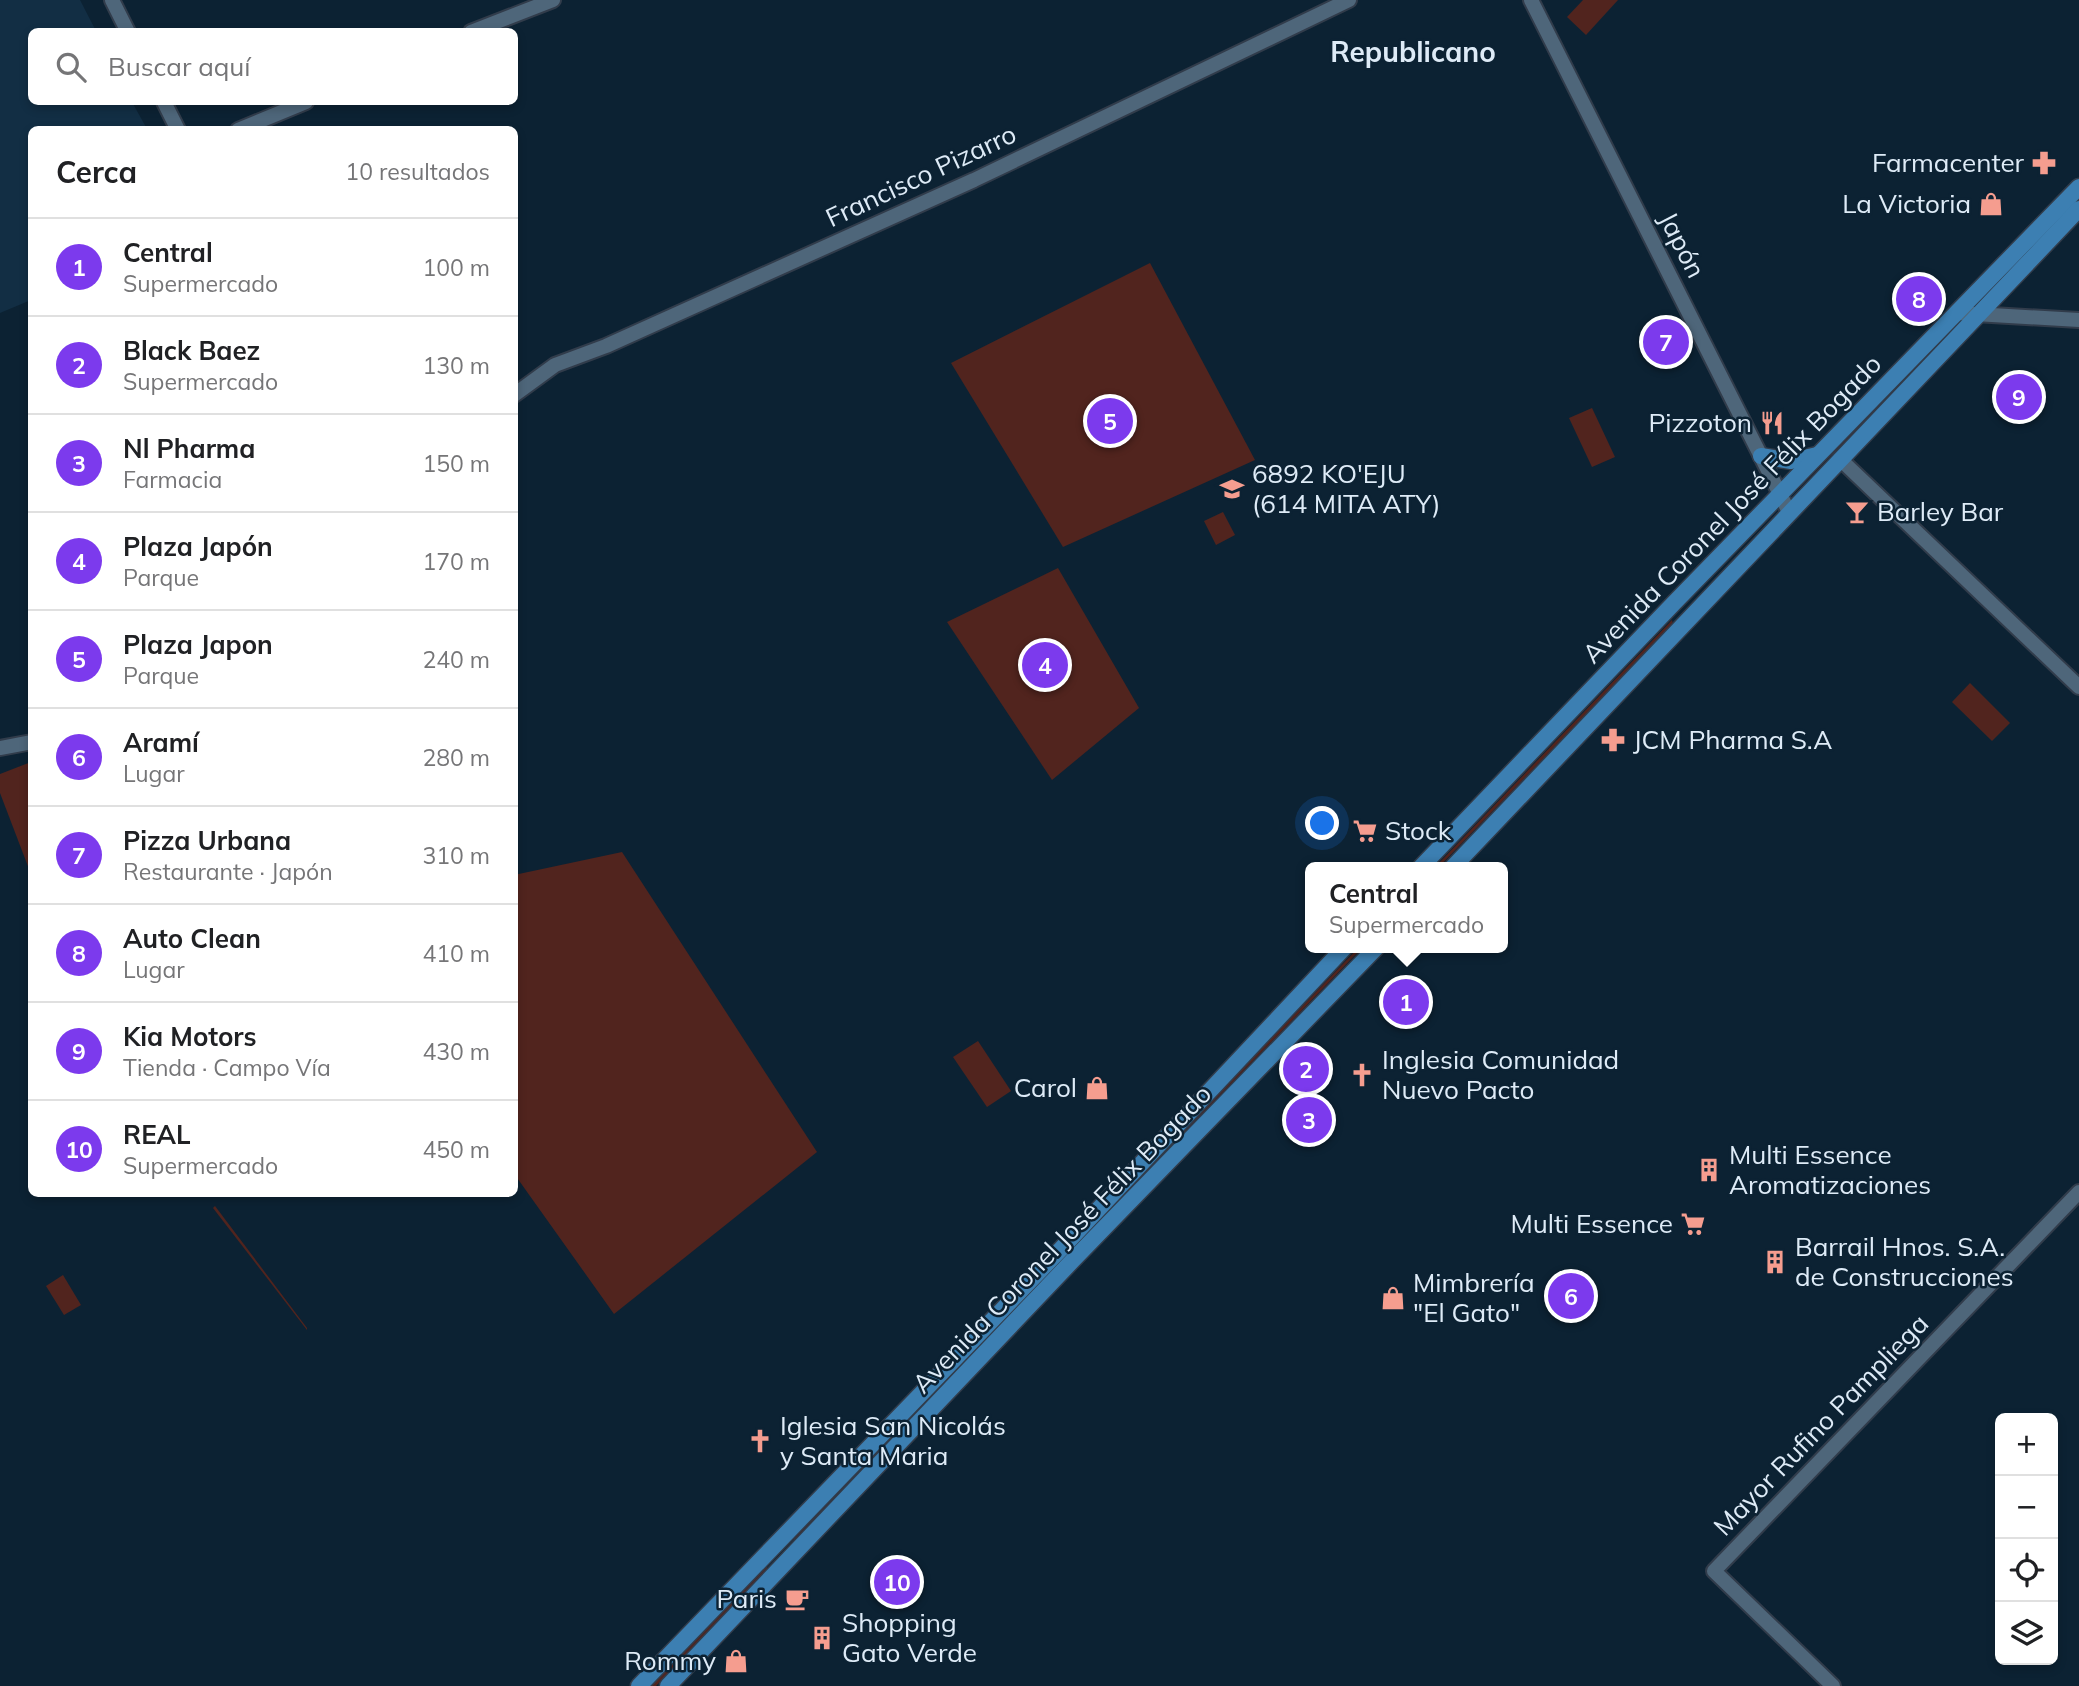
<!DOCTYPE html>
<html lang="es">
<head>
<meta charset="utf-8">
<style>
  :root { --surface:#fff; --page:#f6f6f6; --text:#202124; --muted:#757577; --line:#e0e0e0; --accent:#7c3aed }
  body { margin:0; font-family:Mulish,sans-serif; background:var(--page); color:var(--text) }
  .controls { position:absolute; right:21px; bottom:21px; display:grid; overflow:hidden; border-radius:10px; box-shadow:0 4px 10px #0003 }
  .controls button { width:63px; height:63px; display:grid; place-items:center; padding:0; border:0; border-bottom:2px solid var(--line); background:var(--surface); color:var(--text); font:35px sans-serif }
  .you { position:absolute; left:1323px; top:824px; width:24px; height:24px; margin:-18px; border:5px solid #fff; border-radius:50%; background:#1a73e8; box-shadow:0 0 0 10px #1a73e833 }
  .badge { display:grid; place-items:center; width:46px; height:46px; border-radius:50%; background:var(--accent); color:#fff; font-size:23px; font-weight:700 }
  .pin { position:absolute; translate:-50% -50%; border:4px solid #fff; box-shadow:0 2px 7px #0006 }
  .popup { position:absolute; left:1305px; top:862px; width:203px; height:91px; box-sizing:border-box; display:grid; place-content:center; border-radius:10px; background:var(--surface); filter:drop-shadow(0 2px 5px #0005); font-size:23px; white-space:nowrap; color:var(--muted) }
  .popup b { font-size:26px; color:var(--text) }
  .popup::after { content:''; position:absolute; left:50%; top:100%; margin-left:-14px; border:14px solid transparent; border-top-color:var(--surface) }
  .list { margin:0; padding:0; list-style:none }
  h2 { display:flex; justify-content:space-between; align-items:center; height:91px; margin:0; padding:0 28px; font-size:30px }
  h2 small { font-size:23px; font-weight:400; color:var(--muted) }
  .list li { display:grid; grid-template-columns:46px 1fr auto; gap:21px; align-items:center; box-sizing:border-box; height:98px; padding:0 28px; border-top:2px solid var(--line) }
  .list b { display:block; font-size:26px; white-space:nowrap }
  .list p { margin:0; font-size:23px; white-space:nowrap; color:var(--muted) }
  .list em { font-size:23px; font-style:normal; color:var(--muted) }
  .icon { flex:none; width:38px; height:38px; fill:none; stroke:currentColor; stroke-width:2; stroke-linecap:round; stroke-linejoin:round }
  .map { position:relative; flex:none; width:2079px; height:1686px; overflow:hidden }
  .search { position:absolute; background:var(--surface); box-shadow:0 4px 10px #0003; left:28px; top:28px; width:490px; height:77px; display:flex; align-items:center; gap:18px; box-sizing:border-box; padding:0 24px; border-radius:10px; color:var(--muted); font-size:26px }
  .panel { position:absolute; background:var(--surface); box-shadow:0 4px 10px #0003; left:28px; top:126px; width:490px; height:1071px; border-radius:10px }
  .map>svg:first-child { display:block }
  .built { fill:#122e44 }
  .green { fill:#51241e }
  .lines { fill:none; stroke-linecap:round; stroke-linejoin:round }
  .secondary-casing { stroke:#313c4b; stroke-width:18 }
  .primary-casing { stroke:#313c4b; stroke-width:19 }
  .secondary { stroke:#4e667a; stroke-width:14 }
  .primary { stroke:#3c7fb2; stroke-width:16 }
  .labels { text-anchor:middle; stroke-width:5; stroke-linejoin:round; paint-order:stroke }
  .poi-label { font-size:26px; fill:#deebf7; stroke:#0c2233; text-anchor:start }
  .street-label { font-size:26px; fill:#deebf7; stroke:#0c2233 }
  .neighbourhood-label { font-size:28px; font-weight:bold; fill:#deebf7; stroke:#0c2233 }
</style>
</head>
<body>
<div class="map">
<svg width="2079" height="1686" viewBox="0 0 2079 1686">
  <rect width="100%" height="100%" fill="#0c2233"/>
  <!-- built -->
  <polygon class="built" points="0,0 80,0 96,31 32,32 32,102 132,102 147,129 32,130 31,300 0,313"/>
  <!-- green -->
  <g class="green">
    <polygon points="1583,0 1618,0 1586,35 1567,17"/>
    <polygon points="1150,263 1255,460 1063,547 951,363"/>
    <polygon points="1957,322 1961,324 1799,488 1800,486"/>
    <polygon points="1592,408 1615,457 1592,467 1569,418"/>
    <polygon points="1223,512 1235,535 1216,545 1204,521"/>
    <polygon points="1058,568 1139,708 1052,780 947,622"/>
    <polygon points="1672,620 1673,624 1439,867 1435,867"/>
    <polygon points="1970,683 2010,723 1992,741 1952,702"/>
    <polygon points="31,762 32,868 29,869 0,793 0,774"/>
    <polygon points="622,852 817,1152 614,1314 515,1175 514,875"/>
    <polygon points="1358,948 1362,948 1175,1142 1174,1140"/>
    <polygon points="978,1041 1011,1091 987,1107 953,1057"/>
    <polygon points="1150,1165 1152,1167 794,1540 793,1538"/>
    <polygon points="215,1206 307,1328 307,1330 213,1208"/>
    <polygon points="63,1275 81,1305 64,1315 46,1286"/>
    <polygon points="767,1566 767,1570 656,1686 650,1686"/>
  </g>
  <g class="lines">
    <!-- secondary casing -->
    <g class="secondary-casing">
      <g id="secondary">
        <polyline points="112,0 128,32"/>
        <polyline points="1531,0 1789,512"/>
        <polyline points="471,32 553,0"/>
        <polyline points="164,102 178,130"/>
        <polyline points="238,130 306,102"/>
        <polyline points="1958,313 2079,320"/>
        <polyline points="514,395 555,365 606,346 974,180 1349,0"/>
        <polyline points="1840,459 2079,687"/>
        <polyline points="0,748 32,742"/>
        <polyline points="1833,1686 1714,1571 2079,1192"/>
      </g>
    </g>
    <!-- primary casing -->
    <g class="primary-casing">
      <g id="primary">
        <polyline points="1761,456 1791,461 1817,455"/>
        <polyline points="1421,867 1674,603 2079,187"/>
        <polyline points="1453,867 2079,209"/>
        <polyline points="639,1686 1061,1249 1344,948"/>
        <polyline points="668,1686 1073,1260 1376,948"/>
      </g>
    </g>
    <!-- secondary -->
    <use href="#secondary" class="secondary"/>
    <!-- primary -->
    <use href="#primary" class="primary"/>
  </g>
  <!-- icons -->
  <defs>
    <g id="pharmacy-bare" transform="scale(1.89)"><path d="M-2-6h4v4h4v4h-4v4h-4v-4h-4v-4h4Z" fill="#f59d8f" stroke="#0c2233" stroke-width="2.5" paint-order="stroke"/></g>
    <g id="shop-bare" transform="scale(1.89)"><path d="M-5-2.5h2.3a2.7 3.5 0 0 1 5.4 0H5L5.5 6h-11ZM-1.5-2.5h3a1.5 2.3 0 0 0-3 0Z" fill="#f59d8f" stroke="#0c2233" stroke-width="2.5" paint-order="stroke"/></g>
    <g id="restaurant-bare" transform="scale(1.89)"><path d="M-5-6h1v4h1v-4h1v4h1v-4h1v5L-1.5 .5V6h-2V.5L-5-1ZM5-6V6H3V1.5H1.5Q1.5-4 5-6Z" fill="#f59d8f" stroke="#0c2233" stroke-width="2.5" paint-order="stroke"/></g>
    <g id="school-bare" transform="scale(1.89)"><path d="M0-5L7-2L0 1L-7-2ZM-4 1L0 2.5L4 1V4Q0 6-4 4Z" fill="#f59d8f" stroke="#0c2233" stroke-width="2.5" paint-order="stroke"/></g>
    <g id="bar-bare" transform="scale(1.89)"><path d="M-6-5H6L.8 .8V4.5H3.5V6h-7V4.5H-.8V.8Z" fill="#f59d8f" stroke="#0c2233" stroke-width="2.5" paint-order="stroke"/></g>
    <g id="supermarket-bare" transform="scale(1.89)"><path d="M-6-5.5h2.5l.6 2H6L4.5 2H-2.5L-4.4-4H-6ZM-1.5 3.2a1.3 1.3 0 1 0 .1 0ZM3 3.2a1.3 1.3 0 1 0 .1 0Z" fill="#f59d8f" stroke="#0c2233" stroke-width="2.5" paint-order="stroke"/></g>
    <g id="church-bare" transform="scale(1.89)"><path d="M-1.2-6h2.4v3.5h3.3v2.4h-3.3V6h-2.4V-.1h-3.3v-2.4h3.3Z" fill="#f59d8f" stroke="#0c2233" stroke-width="2.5" paint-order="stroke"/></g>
    <g id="building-bare" transform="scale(1.89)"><path d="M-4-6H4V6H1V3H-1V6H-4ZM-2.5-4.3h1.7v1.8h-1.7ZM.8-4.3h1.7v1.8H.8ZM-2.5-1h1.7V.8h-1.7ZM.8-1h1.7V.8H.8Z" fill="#f59d8f" stroke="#0c2233" stroke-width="2.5" paint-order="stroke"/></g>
    <g id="cafe-bare" transform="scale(1.89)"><path d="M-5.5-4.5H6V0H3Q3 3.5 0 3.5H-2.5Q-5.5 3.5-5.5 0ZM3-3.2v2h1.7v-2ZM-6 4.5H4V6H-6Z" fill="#f59d8f" stroke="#0c2233" stroke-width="2.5" paint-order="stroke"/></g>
  </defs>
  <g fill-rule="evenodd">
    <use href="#pharmacy-bare" x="2044" y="163"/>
    <use href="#shop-bare" x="1991" y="204"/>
    <use href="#restaurant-bare" x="1772" y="423"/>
    <use href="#school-bare" x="1232" y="489"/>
    <use href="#bar-bare" x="1857" y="512"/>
    <use href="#pharmacy-bare" x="1613" y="740"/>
    <use href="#supermarket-bare" x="1365" y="831"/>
    <use href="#church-bare" x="1362" y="1075"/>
    <use href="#shop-bare" x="1097" y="1088"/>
    <use href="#building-bare" x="1709" y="1170"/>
    <use href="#supermarket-bare" x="1693" y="1224"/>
    <use href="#building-bare" x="1775" y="1262"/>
    <use href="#shop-bare" x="1393" y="1298"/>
    <use href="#church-bare" x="760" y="1441"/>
    <use href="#cafe-bare" x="797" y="1599"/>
    <use href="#building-bare" x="822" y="1638"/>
    <use href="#shop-bare" x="736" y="1661"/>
  </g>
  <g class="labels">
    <!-- poi labels -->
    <g class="poi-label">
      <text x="2024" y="172" text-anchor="end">Farmacenter</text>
      <text x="1971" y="213" text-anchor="end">La Victoria</text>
      <text x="1752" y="432" text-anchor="end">Pizzoton</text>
      <text x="1252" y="483">6892 KO'EJU<tspan x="1252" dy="30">(614 MITA ATY)</tspan></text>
      <text x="1877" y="521">Barley Bar</text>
      <text x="1633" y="749">JCM Pharma S.A</text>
      <text x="1385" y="840">Stock</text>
      <text x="1382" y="1069">Inglesia Comunidad<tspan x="1382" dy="30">Nuevo Pacto</tspan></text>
      <text x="1077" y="1097" text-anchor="end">Carol</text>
      <text x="1729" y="1164">Multi Essence<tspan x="1729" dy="30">Aromatizaciones</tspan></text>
      <text x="1673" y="1233" text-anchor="end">Multi Essence</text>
      <text x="1795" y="1256">Barrail Hnos. S.A.<tspan x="1795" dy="30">de Construcciones</tspan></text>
      <text x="1413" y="1292">Mimbrería<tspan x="1413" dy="30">"El Gato"</tspan></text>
      <text x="780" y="1435">Iglesia San Nicolás<tspan x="780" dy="30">y Santa Maria</tspan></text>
      <text x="777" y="1608" text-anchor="end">Paris</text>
      <text x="842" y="1632">Shopping<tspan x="842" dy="30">Gato Verde</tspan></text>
      <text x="716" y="1670" text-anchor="end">Rommy</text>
    </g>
    <!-- street labels -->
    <g class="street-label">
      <text transform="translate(921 176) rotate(-25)" y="9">Francisco Pizarro</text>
      <text transform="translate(1682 245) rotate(63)" y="9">Japón</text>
      <text transform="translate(1732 509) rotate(-46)" y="9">Avenida Coronel José Félix Bogado</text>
      <text transform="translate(1062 1239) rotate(-46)" y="9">Avenida Coronel José Félix Bogado</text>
      <text transform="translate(1821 1425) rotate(-46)" y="9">Mayor Rufino Pampliega</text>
    </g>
    <!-- neighbourhood labels -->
    <g class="neighbourhood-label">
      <text x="1413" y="62">Republicano</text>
    </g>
  </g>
</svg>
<div class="controls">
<button>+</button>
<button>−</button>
<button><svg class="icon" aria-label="locate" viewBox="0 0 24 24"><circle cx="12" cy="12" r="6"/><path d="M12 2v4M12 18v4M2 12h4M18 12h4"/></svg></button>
<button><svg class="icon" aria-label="layers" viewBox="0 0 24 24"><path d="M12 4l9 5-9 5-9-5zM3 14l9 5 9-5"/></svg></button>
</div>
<div class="you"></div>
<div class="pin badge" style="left:1406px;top:1002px">1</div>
<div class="popup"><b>Central</b>Supermercado</div>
<div class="pin badge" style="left:1306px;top:1069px">2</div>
<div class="pin badge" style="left:1309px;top:1120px">3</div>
<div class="pin badge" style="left:1045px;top:665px">4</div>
<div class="pin badge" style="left:1110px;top:421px">5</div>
<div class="pin badge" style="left:1571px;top:1296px">6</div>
<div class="pin badge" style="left:1666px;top:342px">7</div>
<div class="pin badge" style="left:1919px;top:299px">8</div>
<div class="pin badge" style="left:2019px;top:397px">9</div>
<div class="pin badge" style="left:897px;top:1582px">10</div>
<div class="search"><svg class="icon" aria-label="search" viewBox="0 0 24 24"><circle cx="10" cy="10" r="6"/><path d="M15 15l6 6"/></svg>Buscar aquí</div>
<section class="panel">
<h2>Cerca<small>10 resultados</small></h2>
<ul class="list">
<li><span class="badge">1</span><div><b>Central</b><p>Supermercado</p></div><em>100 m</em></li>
<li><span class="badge">2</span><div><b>Black Baez</b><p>Supermercado</p></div><em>130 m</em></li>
<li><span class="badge">3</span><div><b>Nl Pharma</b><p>Farmacia</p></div><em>150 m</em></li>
<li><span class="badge">4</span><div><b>Plaza Japón</b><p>Parque</p></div><em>170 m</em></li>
<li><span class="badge">5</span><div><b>Plaza Japon</b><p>Parque</p></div><em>240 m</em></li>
<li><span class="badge">6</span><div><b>Aramí</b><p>Lugar</p></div><em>280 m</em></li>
<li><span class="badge">7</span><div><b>Pizza Urbana</b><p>Restaurante · Japón</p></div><em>310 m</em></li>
<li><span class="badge">8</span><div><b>Auto Clean</b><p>Lugar</p></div><em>410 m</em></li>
<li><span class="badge">9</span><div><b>Kia Motors</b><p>Tienda · Campo Vía</p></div><em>430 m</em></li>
<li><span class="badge">10</span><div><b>REAL</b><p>Supermercado</p></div><em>450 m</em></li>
</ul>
</section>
</div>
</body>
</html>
